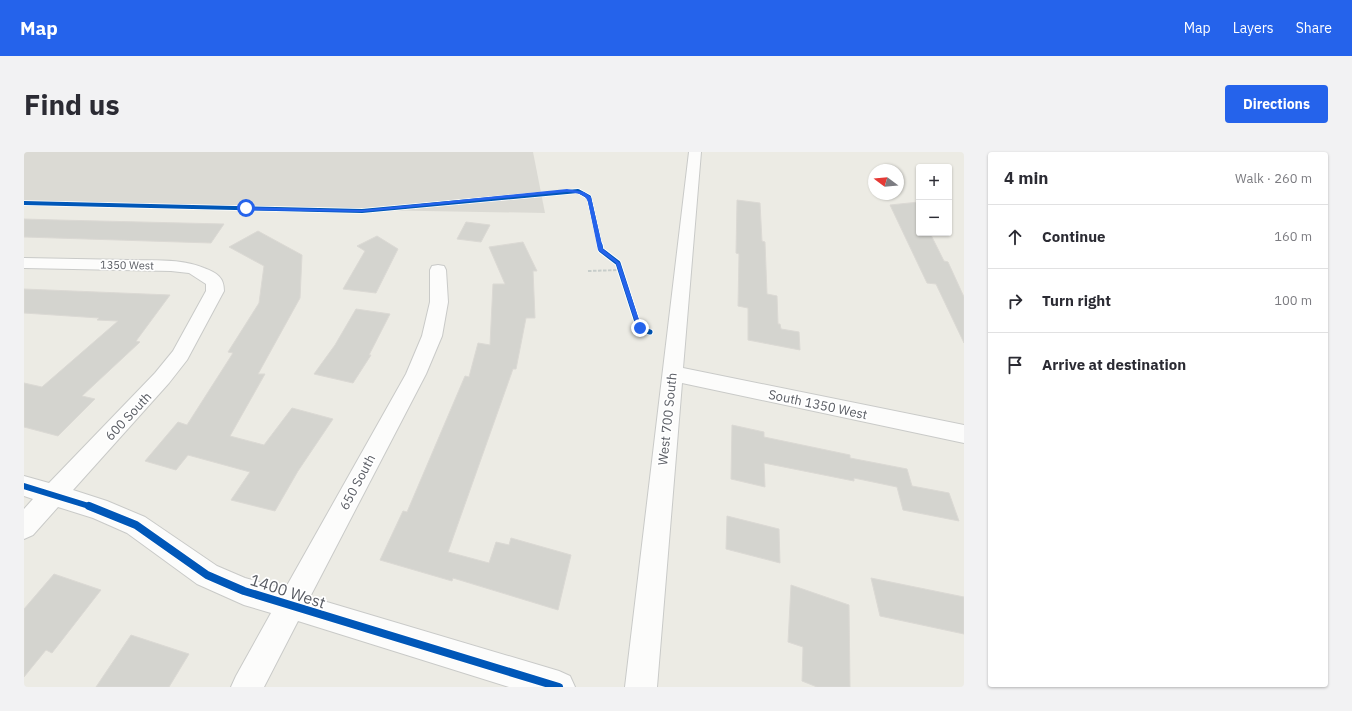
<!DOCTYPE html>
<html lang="en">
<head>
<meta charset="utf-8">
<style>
  :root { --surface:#fff; --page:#f2f2f3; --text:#2b2b33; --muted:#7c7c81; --line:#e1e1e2; --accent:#2563eb }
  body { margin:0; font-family:"IBM Plex Sans",sans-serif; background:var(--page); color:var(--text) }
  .controls { position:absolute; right:12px; top:12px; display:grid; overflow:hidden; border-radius:4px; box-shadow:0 1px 3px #0004 }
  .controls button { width:36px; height:36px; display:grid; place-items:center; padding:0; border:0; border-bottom:1px solid var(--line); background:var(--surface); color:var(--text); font:20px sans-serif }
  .compass { position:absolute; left:844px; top:12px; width:36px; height:36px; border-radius:50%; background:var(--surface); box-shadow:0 1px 3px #0004; rotate:286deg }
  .stop { position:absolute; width:12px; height:12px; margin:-9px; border:3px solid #2563eb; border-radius:50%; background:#fff }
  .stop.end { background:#2563eb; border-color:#fff; box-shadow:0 1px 4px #0008 }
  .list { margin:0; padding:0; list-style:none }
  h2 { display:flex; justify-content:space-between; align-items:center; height:52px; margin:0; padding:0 16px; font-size:17px }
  h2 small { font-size:13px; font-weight:400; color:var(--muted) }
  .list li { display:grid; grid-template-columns:26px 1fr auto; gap:12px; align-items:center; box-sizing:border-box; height:64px; padding:0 16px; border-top:1px solid var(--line) }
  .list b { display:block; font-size:15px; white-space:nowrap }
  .list em { font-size:13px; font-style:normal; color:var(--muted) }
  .icon { flex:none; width:22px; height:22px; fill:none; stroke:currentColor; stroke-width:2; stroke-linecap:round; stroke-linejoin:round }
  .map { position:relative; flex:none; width:940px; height:535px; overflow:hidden; border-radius:4px }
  header { display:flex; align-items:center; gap:24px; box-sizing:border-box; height:56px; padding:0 20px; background:var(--accent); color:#fff }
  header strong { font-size:19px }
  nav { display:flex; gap:22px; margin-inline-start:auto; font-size:14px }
  .intro { display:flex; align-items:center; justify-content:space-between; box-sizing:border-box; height:96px; padding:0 24px }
  h1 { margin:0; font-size:28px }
  .button { padding:10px 18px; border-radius:4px; background:var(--accent); color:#fff; font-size:14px; font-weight:700 }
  main { display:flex; gap:24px; padding:0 24px }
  aside { flex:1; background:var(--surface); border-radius:4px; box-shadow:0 1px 3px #0004 }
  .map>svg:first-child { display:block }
  .industrial { fill:#dbdad4 }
  .building { fill:#d4d4cf; stroke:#dbd9d4 }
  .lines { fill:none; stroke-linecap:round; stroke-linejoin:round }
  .minor-casing { stroke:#c9cac8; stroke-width:2 }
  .path { stroke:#c7cdca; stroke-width:2; stroke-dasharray:3.5 1.5; stroke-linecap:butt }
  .minor { fill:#fcfcfb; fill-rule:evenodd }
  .cycleway-far3-casing { stroke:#fff; stroke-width:5.5 }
  .cycleway-far2-casing { stroke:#fff; stroke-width:7 }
  .cycleway-far1-casing { stroke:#fff; stroke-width:8 }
  .cycleway-casing { stroke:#fff; stroke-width:10 }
  .cycleway-far3 { stroke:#0057b8; stroke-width:4 }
  .cycleway-far2 { stroke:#0057b8; stroke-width:5 }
  .cycleway-far1 { stroke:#0057b8; stroke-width:6 }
  .cycleway { stroke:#0057b8; stroke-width:8 }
  .route { fill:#2563eb }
  .labels { text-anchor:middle; stroke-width:3.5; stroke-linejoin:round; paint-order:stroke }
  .far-street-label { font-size:11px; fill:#5a5d64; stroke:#fff }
  .street-label { font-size:13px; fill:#5a5d64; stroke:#fff }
  .near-street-label { font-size:16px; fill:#5a5d64; stroke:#fff }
</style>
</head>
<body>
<header>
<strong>Map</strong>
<nav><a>Map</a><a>Layers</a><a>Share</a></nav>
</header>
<div class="intro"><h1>Find us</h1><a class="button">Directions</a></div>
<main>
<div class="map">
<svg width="940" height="535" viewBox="0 0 940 535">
  <rect width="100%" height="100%" fill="#ecebe4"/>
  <!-- industrial -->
  <polygon class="industrial" points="0,0 509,0 521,61 0,52"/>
  <!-- building -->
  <g class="building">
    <polygon points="713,48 736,51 738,89 741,90 743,142 753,144 754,172 756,172 757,177 775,180 776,198 724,188 724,156 714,154 715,102 712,101"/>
    <polygon points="895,50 895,81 906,81 920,109 924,110 940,145 940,191 912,132 903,131 866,53"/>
    <polygon points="0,67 34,68 200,72 187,91 0,85"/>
    <polygon points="442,70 466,73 457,90 433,87"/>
    <polygon points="234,79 278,103 276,146 234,222 241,222 206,284 240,293 268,256 309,267 274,319 251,359 207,348 226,320 164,303 152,318 121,309 154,270 163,273 209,201 204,200 235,151 240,114 205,95"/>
    <polygon points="353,84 374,97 352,141 319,137 341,99 333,94"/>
    <polygon points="499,90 513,119 509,119 511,166 502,166 492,217 489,217 424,400 465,411 472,390 485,393 487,386 547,403 534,458 429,426 428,429 356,408 379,359 383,360 441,224 445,225 454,191 466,193 469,132 481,132 465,95"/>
    <polygon points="0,137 146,143 112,189 116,190 58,244 71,247 34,284 0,275 0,231 18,235 94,169 73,168 75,166 0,161"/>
    <polygon points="332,157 366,162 345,203 347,203 329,231 290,222 311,193"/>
    <polygon points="708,273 740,280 740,285 826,303 826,306 883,317 888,334 925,341 935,369 879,358 873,335 830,326 830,329 740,311 741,335 707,327"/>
    <polygon points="703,364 755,377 756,411 702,397"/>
    <polygon points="30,422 77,438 28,501 22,498 0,525 0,457"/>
    <polygon points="847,426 940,445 940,482 856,464"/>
    <polygon points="767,433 825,453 826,535 793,535 778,529 779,495 764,490"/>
    <polygon points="107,483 165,502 145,535 72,535"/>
  </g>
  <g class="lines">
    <!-- minor casing -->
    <g class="minor-casing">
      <g id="minor">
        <polygon points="665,0 677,0 659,216 940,273 940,291 658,231 633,535 601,535"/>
        <path d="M0,106C35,107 69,107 104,108C129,109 156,106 180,116C193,121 200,125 200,139L163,208L145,231L49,338L83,349L121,365L193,414L221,426L261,437L382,222L398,184L406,150V118L408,114L414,113L420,114L422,118L424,150L418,184L402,222L286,445L535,519L546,524L551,535H485L274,469L240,535H207L212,524L247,461L220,453L173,432L103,381L69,366L34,355L9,383L0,387V357L9,347L0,344V324L25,331L131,221L149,199L182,139V132L165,121L147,119L0,116Z"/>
      </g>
    </g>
    <!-- path -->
    <polyline class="path" points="564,119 596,118"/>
    <!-- minor -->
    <use href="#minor" class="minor"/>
    <!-- cycleway-far3 casing -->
    <g class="cycleway-far3-casing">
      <polyline id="cycleway-far3" points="0,51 338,59 554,39 565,45 576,94"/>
    </g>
    <!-- cycleway-far2 casing -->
    <g class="cycleway-far2-casing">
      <polyline id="cycleway-far2" points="576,93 577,98 594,111 614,173 619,178 626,180"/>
    </g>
    <!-- cycleway-far1 casing -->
    <g class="cycleway-far1-casing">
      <polyline id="cycleway-far1" points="0,334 68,355"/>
    </g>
    <!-- cycleway casing -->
    <g class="cycleway-casing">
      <polyline id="cycleway" points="65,354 112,373 183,423 220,439 535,535"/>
    </g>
    <!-- cycleway-far3 -->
    <use href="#cycleway-far3" class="cycleway-far3"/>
    <!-- cycleway-far2 -->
    <use href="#cycleway-far2" class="cycleway-far2"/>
    <!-- cycleway-far1 -->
    <use href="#cycleway-far1" class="cycleway-far1"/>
    <!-- cycleway -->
    <use href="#cycleway" class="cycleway"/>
  </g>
  <!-- route -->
  <path class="route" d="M543,37L560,40L567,45L579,97L596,111L618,177L613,176L592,111L574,98L564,50C561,41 552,41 543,40L338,60L222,58L220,56L222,55L338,58Z"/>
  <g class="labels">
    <!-- far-street labels -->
    <g class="far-street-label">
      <text transform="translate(103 113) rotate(1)" y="4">1350 West</text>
    </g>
    <!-- street labels -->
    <g class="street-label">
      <text transform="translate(794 252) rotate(12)" y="5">South 1350 West</text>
      <text transform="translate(104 264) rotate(-47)" y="5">600 South</text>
      <text transform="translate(643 267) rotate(-84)" y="5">West 700 South</text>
      <text transform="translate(333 330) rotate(-62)" y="5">650 South</text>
    </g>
    <!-- near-street labels -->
    <g class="near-street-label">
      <text transform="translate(264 439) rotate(18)" y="6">1400 West</text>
    </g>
  </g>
</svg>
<div class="controls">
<button>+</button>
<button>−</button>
</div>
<svg class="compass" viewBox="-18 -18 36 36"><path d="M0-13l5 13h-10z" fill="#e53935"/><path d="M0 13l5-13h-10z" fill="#7c7c81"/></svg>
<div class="stop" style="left:222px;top:56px"></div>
<div class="stop end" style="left:616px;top:176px"></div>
</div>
<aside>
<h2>4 min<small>Walk · 260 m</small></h2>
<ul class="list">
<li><svg class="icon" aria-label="ahead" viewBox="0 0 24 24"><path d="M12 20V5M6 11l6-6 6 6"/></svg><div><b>Continue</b></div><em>160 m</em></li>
<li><svg class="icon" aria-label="right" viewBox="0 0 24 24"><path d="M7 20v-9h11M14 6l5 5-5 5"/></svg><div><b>Turn right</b></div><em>100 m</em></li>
<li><svg class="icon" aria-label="arrive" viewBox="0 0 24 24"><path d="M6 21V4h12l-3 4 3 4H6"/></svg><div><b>Arrive at destination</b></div></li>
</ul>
</aside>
</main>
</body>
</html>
